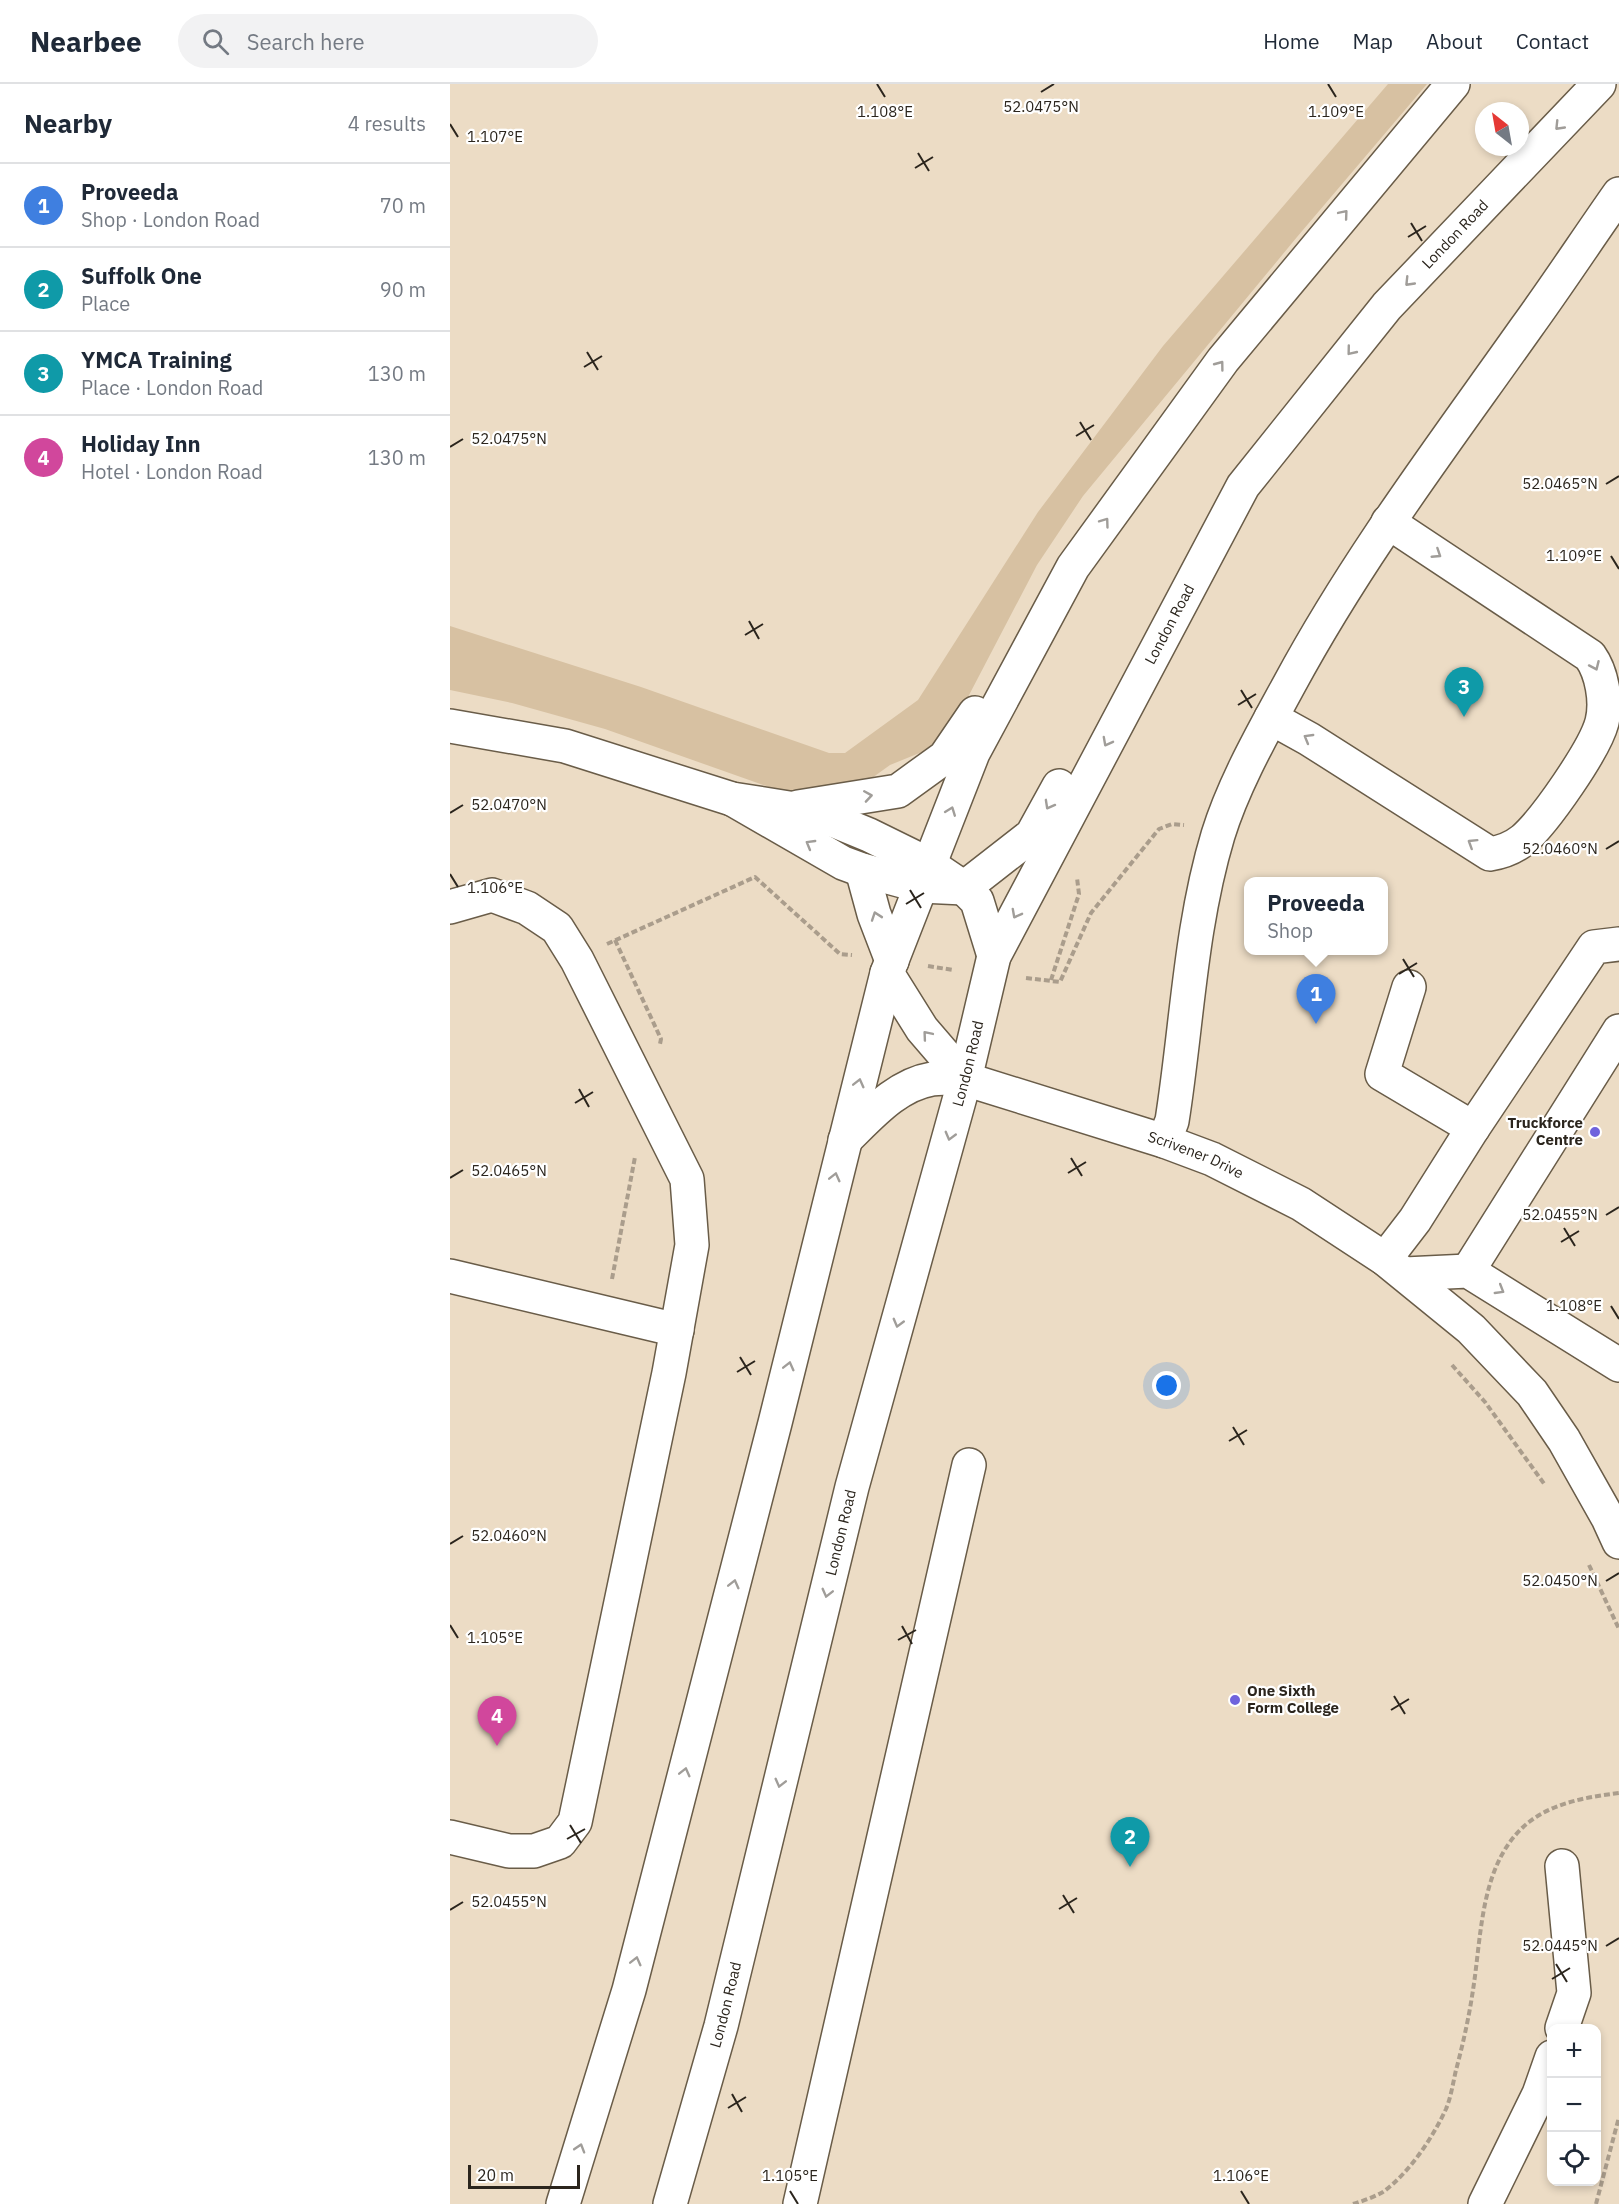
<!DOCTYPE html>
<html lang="en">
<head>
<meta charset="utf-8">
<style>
  :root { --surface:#fff; --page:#f2f2f3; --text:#1f2937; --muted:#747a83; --line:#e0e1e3; --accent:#6f63dd }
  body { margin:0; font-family:"IBM Plex Sans",sans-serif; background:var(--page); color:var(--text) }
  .controls { position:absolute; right:18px; bottom:18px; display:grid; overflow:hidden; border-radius:12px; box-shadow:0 3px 9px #0003 }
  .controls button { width:54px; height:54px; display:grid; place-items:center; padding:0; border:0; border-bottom:2px solid var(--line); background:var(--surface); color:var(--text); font:30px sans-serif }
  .compass { position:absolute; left:1025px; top:18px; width:54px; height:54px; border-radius:50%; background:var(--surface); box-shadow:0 3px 9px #0003; rotate:329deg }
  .scale { position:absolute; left:18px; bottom:15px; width:112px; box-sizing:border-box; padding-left:6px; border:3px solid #2b251d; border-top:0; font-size:16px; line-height:21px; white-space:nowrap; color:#2b251d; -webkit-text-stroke:4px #fff; paint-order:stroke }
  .you { position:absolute; left:717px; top:1302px; width:21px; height:21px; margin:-15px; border:4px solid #fff; border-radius:50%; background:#1a73e8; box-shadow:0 0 0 9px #1a73e833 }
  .badge { display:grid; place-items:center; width:39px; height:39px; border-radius:50%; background:var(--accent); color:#fff; font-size:20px; font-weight:700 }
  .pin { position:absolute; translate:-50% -50px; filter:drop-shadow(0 2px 3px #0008) }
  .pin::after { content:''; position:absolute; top:32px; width:21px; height:18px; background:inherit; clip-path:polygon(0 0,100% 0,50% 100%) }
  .popup { position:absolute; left:794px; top:793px; width:144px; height:78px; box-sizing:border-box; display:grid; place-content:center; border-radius:12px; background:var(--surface); filter:drop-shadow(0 2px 4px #0005); font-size:20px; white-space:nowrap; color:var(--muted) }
  .popup b { font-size:22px; color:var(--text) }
  .popup::after { content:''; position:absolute; left:50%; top:100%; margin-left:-12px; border:12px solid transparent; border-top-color:var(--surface) }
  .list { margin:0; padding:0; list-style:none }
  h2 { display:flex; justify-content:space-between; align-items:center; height:78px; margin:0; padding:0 24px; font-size:26px }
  h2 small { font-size:20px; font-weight:400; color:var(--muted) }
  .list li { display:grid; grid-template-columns:39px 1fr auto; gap:18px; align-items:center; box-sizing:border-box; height:84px; padding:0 24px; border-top:2px solid var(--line) }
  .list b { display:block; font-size:22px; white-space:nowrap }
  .list p { margin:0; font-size:20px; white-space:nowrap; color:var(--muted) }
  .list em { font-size:20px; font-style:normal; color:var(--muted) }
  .icon { flex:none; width:33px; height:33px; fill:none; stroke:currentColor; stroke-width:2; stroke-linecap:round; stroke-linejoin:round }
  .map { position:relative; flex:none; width:1169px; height:2120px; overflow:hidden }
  header { display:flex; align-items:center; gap:36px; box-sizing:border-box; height:84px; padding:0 30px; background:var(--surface); border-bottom:2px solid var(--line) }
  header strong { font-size:28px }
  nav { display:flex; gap:33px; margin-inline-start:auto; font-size:21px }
  .search { width:420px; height:54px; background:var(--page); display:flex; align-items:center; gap:15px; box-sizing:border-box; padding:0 21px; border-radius:33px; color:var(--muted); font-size:22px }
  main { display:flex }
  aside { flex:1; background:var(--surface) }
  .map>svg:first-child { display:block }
  .green { fill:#d7c1a2 }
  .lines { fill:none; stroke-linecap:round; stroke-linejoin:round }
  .minor-casing { stroke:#695c48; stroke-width:36 }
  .major-casing { stroke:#695c48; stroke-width:36 }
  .path { stroke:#aa9d8c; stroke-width:4; stroke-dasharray:6 3; stroke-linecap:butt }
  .minor { stroke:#fff; stroke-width:33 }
  .major { stroke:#fff; stroke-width:33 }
  .oneway { stroke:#a09d99 }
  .ticks { fill:none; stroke:#2b251d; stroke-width:2 }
  .poi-dot { fill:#6f63dd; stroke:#fff; stroke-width:2 }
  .labels { text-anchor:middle; stroke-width:4.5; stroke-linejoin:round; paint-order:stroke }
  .street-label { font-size:15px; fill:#2b251d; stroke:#fff }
  .poi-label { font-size:15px; font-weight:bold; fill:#2b251d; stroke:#fff; text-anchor:end }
  .ticks-label { font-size:15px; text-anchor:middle; fill:#2b251d; stroke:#fff; stroke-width:4.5; stroke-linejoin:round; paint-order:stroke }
</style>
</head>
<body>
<header>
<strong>Nearbee</strong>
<div class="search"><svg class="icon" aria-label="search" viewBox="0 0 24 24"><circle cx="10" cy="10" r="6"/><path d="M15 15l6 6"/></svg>Search here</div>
<nav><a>Home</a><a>Map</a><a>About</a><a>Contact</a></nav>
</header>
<main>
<aside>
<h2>Nearby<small>4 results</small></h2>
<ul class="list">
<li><span class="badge" style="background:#3f7fe0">1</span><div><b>Proveeda</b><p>Shop · London Road</p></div><em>70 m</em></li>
<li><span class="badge" style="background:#0f9aa8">2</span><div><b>Suffolk One</b><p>Place</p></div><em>90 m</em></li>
<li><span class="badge" style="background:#0f9aa8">3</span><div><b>YMCA Training</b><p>Place · London Road</p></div><em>130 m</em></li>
<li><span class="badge" style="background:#d1479c">4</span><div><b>Holiday Inn</b><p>Hotel · London Road</p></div><em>130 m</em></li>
</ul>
</aside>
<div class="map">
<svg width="1169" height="2120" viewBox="0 0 1169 2120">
  <rect width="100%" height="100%" fill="#ecdcc5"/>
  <!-- green -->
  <polygon class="green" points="938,0 977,0 847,153 633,412 587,481 494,659 440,681 415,699 367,720 155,645 62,619 0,606 0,542 191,603 379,669 395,669 468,616 588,428 713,262"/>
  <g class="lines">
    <!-- minor casing -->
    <g class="minor-casing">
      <g id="minor">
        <path d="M821,634L859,655L1040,770C1053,768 1063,764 1073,756C1095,737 1145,665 1152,638C1157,617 1152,589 1140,572L938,438"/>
        <polyline points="0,823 42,811 77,824 107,844 127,876 237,1095 242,1161 219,1289 125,1738 110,1758 84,1767 59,1767 0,1753"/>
        <polyline points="437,889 472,945 515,995"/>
        <polyline points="959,903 932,990 1023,1044"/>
        <path id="s1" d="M395,1056C420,1032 446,1001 482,995C493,993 505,995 515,995L714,1057L762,1075L851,1120L935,1175L1021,1245L1082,1309L1114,1356L1158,1434L1169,1458"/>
        <path d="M714,1057L722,1037C737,942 740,844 768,751C784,699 814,647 840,599C908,473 994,360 1076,244C1108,200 1138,154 1169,110"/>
        <polyline points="935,1175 965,1136 1023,1044 1144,863 1169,860"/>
        <polyline points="1018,1187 1169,947"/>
        <polyline points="955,1190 1018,1187 1169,1281"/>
        <polyline points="0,1192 227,1246"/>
        <polyline points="1112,1944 1124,1909 1112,1782"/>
        <polyline points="350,2120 519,1381"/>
        <polyline points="1035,2120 1089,2010 1102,1973"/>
      </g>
    </g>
    <!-- major casing -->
    <g class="major-casing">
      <g id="major">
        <polyline points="0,642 115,662 282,715 339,724 385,737 419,751 480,781 514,804 527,817 544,872"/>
        <polyline points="282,715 393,779 412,786 471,802 514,804 582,751 609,702"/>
        <polyline points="348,723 448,707 495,673 525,629"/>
        <polyline points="412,786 424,830 442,877"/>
        <polyline points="113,2120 179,1906 325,1339 437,889 523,669 623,483 773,276 1003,0"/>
        <path id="s2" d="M220,2120L271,1942L402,1403L515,995L544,872L793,402L937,222L1149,0"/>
      </g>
    </g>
    <!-- path -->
    <g class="path">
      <polyline points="165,856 211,955 210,960"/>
      <polyline points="157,860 305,793 390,870 402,871"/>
      <polyline points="478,882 503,886"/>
      <polyline points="576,894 610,898 641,829 709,745 722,740 734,741"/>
      <polyline points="601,896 629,810 627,794"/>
      <polyline points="162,1195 185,1073"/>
      <polyline points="1002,1281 1035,1318 1095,1401"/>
      <polyline points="1139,1481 1169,1545"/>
      <path d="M903,2120C913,2117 924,2113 933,2108C959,2089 982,2055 996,2025C1001,2013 1003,1999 1006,1986C1013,1960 1019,1933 1023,1906C1032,1849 1030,1777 1079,1738C1105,1718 1138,1713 1169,1709"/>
      <polyline points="1146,2120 1169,2033"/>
    </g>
    <!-- minor -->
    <use href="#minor" class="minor"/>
    <!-- major -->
    <use href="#major" class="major"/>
  </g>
  <!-- one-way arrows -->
  <defs><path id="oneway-chevron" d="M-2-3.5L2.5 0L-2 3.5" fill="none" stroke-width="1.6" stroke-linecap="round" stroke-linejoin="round" transform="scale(1.5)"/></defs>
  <g class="oneway">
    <use href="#oneway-chevron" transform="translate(1109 42) rotate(134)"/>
    <use href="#oneway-chevron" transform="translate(894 130) rotate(-50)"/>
    <use href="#oneway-chevron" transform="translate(959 198) rotate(134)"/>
    <use href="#oneway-chevron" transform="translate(901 267) rotate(129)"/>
    <use href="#oneway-chevron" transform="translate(770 281) rotate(-53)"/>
    <use href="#oneway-chevron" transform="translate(655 438) rotate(-54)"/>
    <use href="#oneway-chevron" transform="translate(987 470) rotate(33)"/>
    <use href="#oneway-chevron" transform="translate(1145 582) rotate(66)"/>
    <use href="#oneway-chevron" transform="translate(858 654) rotate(-150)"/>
    <use href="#oneway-chevron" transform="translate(657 658) rotate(118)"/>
    <use href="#oneway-chevron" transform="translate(418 712) rotate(-9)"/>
    <use href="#oneway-chevron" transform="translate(599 721) rotate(119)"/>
    <use href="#oneway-chevron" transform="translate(501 727) rotate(-69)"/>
    <use href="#oneway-chevron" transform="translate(1022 759) rotate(-148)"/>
    <use href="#oneway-chevron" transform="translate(360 760) rotate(-150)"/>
    <use href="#oneway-chevron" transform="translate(566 830) rotate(118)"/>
    <use href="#oneway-chevron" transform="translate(426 832) rotate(-109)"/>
    <use href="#oneway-chevron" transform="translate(477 951) rotate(-130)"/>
    <use href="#oneway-chevron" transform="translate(409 999) rotate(-76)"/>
    <use href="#oneway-chevron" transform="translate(500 1052) rotate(105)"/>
    <use href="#oneway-chevron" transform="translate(385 1093) rotate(-76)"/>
    <use href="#oneway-chevron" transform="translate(1050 1206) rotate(31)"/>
    <use href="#oneway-chevron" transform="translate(448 1239) rotate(105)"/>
    <use href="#oneway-chevron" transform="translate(339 1282) rotate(-76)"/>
    <use href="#oneway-chevron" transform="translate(284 1500) rotate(-76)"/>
    <use href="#oneway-chevron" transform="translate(377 1509) rotate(104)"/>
    <use href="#oneway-chevron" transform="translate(235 1688) rotate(-76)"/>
    <use href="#oneway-chevron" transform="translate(330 1699) rotate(104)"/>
    <use href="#oneway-chevron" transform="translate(186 1877) rotate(-76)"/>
    <use href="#oneway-chevron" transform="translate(130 2064) rotate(-73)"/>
  </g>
  <!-- ticks -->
  <path class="ticks" d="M427,0L435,13M878,0L886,13M591,8L604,0M0,40L8,53M468,69L479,87M465,84L483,73M961,139L972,157M958,153L976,142M137,268L148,286M134,283L152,272M630,338L641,356M626,352L644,341M0,363L13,355M1156,400L1169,392M1161,472L1169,485M299,537L309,555M295,551L313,540M791,606L802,624M788,621L806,610M0,729L13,721M1156,765L1169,757M0,790L8,803M460,806L471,824M456,820L474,809M953,875L964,893M949,890L967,879M129,1005L139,1023M125,1019L143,1008M621,1074L632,1092M618,1089L636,1078M0,1094L13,1086M1156,1131L1169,1123M1114,1144L1125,1162M1111,1158L1129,1147M1161,1222L1169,1235M290,1273L301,1291M287,1288L305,1277M783,1343L794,1361M779,1357L797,1346M0,1460L13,1452M1156,1497L1169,1489M0,1541L8,1554M452,1542L462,1560M448,1556L466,1546M944,1612L955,1630M941,1626L959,1615M120,1741L131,1759M117,1755L135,1745M613,1811L624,1829M609,1825L627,1814M0,1826L13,1818M1156,1862L1169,1854M1106,1880L1117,1898M1102,1895L1120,1884M282,2010L292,2028M278,2024L296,2013M340,2107L348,2120M791,2107L799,2120"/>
  <!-- markers -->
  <g class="poi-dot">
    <circle cx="1145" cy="1048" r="6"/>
    <circle cx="785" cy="1616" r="6"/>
  </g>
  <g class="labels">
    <!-- street labels -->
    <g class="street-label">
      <text dy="5" stroke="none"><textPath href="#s2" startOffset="2151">London Road</textPath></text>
      <text dy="5" stroke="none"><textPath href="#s2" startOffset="1665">London Road</textPath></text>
      <text dy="5" stroke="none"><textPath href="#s2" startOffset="1179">London Road</textPath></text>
      <text dy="5" stroke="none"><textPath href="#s1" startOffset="384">Scrivener Drive</textPath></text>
      <text dy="5" stroke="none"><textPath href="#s2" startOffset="693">London Road</textPath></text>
      <text dy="5" stroke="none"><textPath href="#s2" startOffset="207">London Road</textPath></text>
    </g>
    <!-- poi labels -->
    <g class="poi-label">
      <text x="1133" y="1044">Truckforce<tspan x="1133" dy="17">Centre</tspan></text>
      <text x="797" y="1612" text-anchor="start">One Sixth<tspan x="797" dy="17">Form College</tspan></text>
    </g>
  </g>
  <g class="ticks-label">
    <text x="591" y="28">52.0475°N</text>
    <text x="435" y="33">1.108°E</text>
    <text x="886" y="33">1.109°E</text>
    <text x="45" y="58">1.107°E</text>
    <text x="59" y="360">52.0475°N</text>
    <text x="1110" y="405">52.0465°N</text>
    <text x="1124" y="477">1.109°E</text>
    <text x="59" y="726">52.0470°N</text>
    <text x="1110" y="770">52.0460°N</text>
    <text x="45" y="809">1.106°E</text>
    <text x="59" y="1092">52.0465°N</text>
    <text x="1110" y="1136">52.0455°N</text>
    <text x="1124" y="1227">1.108°E</text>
    <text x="59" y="1457">52.0460°N</text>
    <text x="1110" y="1502">52.0450°N</text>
    <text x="45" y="1559">1.105°E</text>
    <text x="59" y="1823">52.0455°N</text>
    <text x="1110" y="1867">52.0445°N</text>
    <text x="340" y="2097">1.105°E</text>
    <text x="791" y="2097">1.106°E</text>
  </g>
</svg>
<div class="controls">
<button>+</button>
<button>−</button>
<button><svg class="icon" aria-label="locate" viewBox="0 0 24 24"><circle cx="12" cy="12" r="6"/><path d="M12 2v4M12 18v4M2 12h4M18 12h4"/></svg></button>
</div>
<svg class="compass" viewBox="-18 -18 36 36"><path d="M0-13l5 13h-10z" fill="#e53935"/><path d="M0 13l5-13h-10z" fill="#747a83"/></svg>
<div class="scale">20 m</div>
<div class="you"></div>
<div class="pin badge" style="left:866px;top:940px;background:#3f7fe0">1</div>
<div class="popup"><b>Proveeda</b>Shop</div>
<div class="pin badge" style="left:680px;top:1783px;background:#0f9aa8">2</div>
<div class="pin badge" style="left:1014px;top:633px;background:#0f9aa8">3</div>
<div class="pin badge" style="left:47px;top:1662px;background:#d1479c">4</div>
</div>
</main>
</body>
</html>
